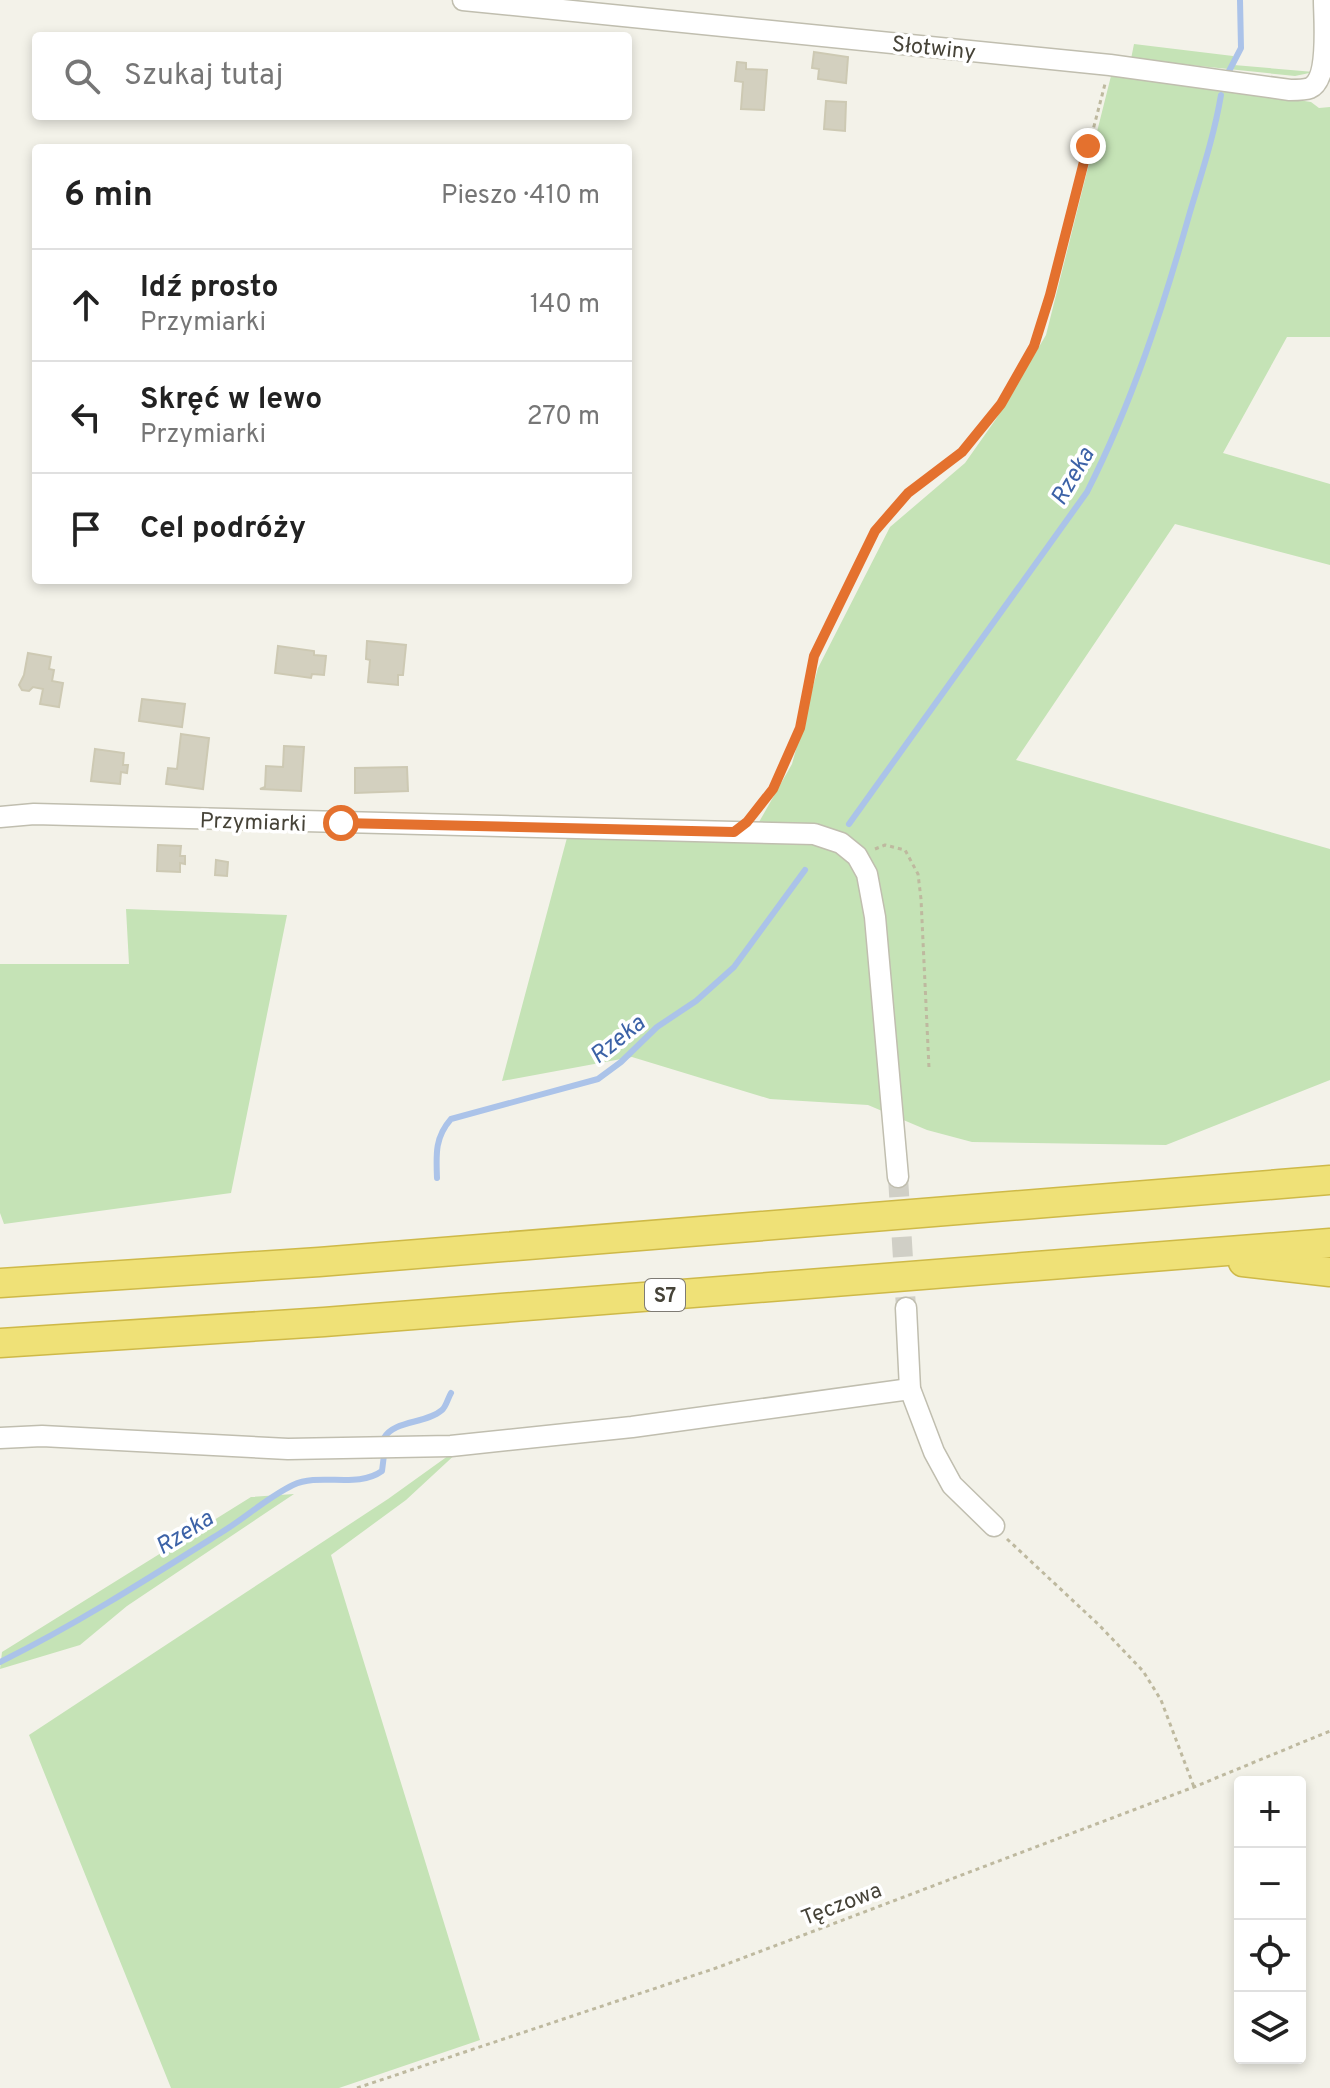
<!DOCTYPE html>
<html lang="pl">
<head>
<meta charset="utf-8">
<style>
  :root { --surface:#fff; --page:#f2f2f2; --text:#222; --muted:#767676; --line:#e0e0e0 }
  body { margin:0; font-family:Overpass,sans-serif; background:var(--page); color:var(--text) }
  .controls { position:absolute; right:24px; bottom:24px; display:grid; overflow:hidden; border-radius:8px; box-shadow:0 4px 12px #0003 }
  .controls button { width:72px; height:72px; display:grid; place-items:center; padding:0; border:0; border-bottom:2px solid var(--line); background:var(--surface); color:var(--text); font:40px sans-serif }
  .stop { position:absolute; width:24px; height:24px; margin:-18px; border:6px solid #e4712e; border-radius:50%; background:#fff }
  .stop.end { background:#e4712e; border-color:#fff; box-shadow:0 2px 8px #0008 }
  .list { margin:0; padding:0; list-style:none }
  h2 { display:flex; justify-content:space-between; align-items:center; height:104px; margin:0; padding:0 32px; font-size:34px }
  h2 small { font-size:26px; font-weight:400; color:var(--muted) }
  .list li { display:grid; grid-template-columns:52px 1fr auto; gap:24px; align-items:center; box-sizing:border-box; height:112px; padding:0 32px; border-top:2px solid var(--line) }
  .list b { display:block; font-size:30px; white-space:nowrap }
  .list p { margin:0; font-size:26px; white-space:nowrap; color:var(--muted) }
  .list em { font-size:26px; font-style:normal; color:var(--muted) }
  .icon { flex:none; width:44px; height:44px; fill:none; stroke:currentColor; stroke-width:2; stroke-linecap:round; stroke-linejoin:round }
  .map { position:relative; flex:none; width:1330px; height:2088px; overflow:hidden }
  .search { position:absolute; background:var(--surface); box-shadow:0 4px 12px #0003; left:32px; top:32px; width:600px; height:88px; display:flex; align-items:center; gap:20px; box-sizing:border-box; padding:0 28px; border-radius:8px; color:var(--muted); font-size:30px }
  .panel { position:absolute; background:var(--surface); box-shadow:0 4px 12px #0003; left:32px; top:144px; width:600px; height:440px; border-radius:8px }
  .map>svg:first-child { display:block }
  .green { fill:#c5e3b6 }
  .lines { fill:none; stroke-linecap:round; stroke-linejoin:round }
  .stream { stroke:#abc3e9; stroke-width:6 }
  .building { fill:#d3d0bf; stroke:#cdc9b3; stroke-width:2 }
  .minor-tunnel { stroke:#d0cfc6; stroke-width:20; stroke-dasharray:20 10; stroke-linecap:butt }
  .minor-casing { stroke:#c0beaf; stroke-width:23 }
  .highway-casing { stroke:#ceb948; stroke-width:31 }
  .path { stroke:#beb99f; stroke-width:3; stroke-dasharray:4 4; stroke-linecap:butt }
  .minor { stroke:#fff; stroke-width:20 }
  .highway { stroke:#efe177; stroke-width:28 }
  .route { stroke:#e4712e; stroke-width:10 }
  .labels { text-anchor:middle; stroke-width:7; stroke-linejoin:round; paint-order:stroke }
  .shield { fill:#fff; stroke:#7e7b74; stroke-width:2 }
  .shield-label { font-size:20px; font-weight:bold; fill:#464338 }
  .street-label { font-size:22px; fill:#464338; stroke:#fff }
  .water-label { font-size:24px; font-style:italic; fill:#3c62a7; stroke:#fff }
</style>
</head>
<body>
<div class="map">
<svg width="1330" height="2088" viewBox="0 0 1330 2088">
  <rect width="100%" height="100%" fill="#f3f2e9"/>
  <!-- green -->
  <g class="green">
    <polygon points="1134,44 1233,56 1234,65 1314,72 1295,76 1131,59"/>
    <polygon points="1112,72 1311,102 1319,108 1330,107 1330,337 1287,337 1223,453 1330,484 1330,565 1175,524 1016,760 1330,849 1330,1080 1166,1145 972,1142 927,1130 868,1105 770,1099 632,1057 502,1081 568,834 740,838 759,822 792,764 818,668 890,527 965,463 996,419 1046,335"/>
    <polygon points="126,909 287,915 231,1193 4,1224 0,1213 0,964 129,964"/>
    <polygon points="473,1438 406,1500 331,1555 480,2040 339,2088 171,2088 29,1735 388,1499"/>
    <polygon points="294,1494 127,1606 80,1645 0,1669 2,1652 251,1497"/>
  </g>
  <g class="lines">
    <!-- stream -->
    <g class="stream">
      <polyline points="1228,73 1241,48 1240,0"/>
      <path d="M849,824L1087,492C1132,403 1163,308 1190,212C1202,172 1214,136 1221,95"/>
      <path d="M437,1178C436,1154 435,1137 451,1119L598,1079L621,1062L657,1027L696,1001L734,967L805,870"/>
      <path d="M384,1438C394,1420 426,1424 442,1410C446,1407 448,1398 451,1393"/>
      <path d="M0,1662C77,1624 149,1578 222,1532C245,1518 268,1497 293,1485C320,1472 357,1489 382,1471L384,1455"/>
    </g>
  </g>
  <!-- building -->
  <g class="building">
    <polygon points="814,52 848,57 846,83 818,79 819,69 812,68"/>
    <polygon points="737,62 746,63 746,69 767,70 764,110 741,109 743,82 735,81"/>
    <polygon points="826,101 846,102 845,131 824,129"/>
    <polygon points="367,641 406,645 403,675 398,675 398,685 368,682 370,660 366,659"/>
    <polygon points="278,646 314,651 314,655 326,656 324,675 312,674 311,678 275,673"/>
    <polygon points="28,653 51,657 49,669 54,670 52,681 63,683 59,707 40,704 43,689 33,687 29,691 22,690 19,685 24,675"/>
    <polygon points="142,699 185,704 182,727 139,721"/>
    <polygon points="181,734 209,738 203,789 166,784 168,768 177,769"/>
    <polygon points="284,746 304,747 301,791 260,789 265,787 266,766 283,767"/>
    <polygon points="95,749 124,753 123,765 128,765 127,773 121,772 120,784 91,781"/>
    <polygon points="407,767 408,791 355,793 355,768"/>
    <polygon points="158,845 181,846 180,856 185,856 185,864 180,863 180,872 157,871"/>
    <polygon points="216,860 228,862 227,876 215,875"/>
  </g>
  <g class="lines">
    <!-- minor-tunnel -->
    <polyline class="minor-tunnel" points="898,1177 906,1308"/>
    <!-- minor casing -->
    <g class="minor-casing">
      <g id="minor">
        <path d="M463,0L1110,65L1290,90C1296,90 1305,90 1310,88C1330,79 1324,21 1324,0"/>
        <polyline points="0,817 34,814 734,832 814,834 841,843 857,856 867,874 875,917 898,1177"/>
        <polyline points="906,1308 910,1389 934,1452 952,1485 994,1526"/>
        <polyline points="0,1438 42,1436 288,1449 451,1446 632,1427 910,1389"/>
      </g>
    </g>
    <!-- highway casing -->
    <g class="highway-casing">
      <g id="highway">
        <polyline points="1243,1262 1330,1272"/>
        <polyline points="0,1283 319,1262 1330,1180"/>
        <polyline points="0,1343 324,1322 1330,1243"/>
      </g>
    </g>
    <!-- path -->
    <g class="path">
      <polyline points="754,814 773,789 800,728 814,656 875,531 908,493 962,452 1001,404 1034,346 1050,295 1105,84"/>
      <polyline points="875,849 885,845 905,850 918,874 921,899 929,1068"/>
      <polyline points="1007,1539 1099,1625 1143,1671 1161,1700 1194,1787"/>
      <polyline points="357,2088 719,1967 1194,1787 1330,1731"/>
    </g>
    <!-- minor -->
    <use href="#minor" class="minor"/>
    <!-- highway -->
    <use href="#highway" class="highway"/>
  </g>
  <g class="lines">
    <!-- route -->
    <polyline class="route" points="341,823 734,832 747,822 773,789 800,728 814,656 875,531 908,493 962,452 1001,404 1034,346 1050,295 1088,146"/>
  </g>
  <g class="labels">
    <!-- shield labels -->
    <rect class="shield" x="645" y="1279" width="40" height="32" rx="6"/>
    <g class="shield-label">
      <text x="665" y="1302">S7</text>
    </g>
    <!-- street labels -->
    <g class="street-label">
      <text transform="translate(934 47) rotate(6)" y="8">Słotwiny</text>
      <text transform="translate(253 821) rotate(2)" y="8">Przymiarki</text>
      <text transform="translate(841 1903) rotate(-21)" y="8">Tęczowa</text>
    </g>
    <!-- water labels -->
    <g class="water-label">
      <text transform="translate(1072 476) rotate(-60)" y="8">Rzeka</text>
      <text transform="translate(617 1039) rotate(-39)" y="8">Rzeka</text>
      <text transform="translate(184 1532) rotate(-32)" y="8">Rzeka</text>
    </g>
  </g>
</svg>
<div class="controls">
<button>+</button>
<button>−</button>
<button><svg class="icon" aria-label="locate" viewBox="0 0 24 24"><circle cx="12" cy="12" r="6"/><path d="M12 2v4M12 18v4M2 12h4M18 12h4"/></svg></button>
<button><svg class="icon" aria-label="layers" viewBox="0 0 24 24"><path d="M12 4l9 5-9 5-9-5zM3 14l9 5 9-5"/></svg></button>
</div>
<div class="stop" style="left:341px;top:823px"></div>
<div class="stop end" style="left:1088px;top:146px"></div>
<div class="search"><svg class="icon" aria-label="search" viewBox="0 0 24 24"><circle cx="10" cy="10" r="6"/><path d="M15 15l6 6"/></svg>Szukaj tutaj</div>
<section class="panel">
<h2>6 min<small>Pieszo · 410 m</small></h2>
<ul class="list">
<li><svg class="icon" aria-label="ahead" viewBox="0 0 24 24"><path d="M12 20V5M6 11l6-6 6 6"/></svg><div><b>Idź prosto</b><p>Przymiarki</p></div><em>140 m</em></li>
<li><svg class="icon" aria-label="left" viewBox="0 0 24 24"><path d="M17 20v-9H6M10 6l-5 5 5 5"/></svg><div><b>Skręć w lewo</b><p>Przymiarki</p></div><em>270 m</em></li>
<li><svg class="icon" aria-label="arrive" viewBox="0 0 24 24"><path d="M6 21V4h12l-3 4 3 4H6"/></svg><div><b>Cel podróży</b></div></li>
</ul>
</section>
</div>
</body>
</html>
